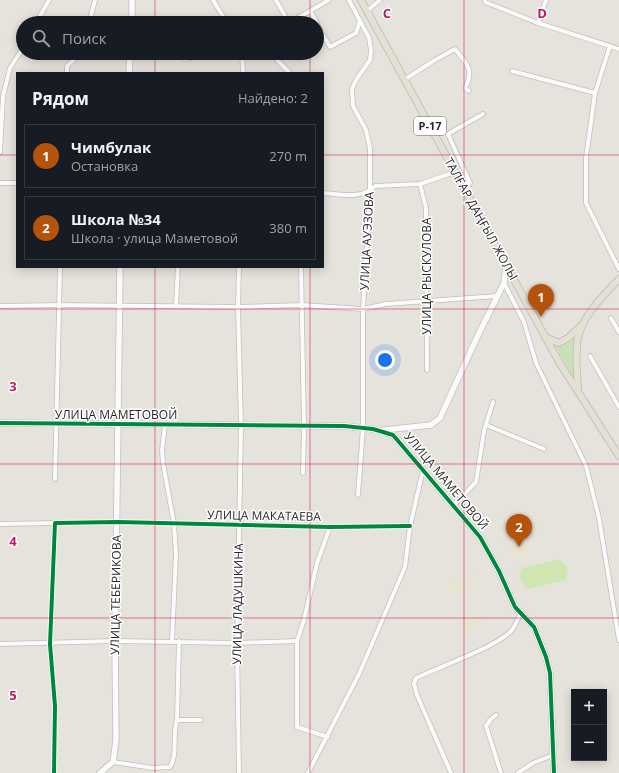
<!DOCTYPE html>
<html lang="ru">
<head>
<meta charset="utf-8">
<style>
  :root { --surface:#171b24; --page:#20242c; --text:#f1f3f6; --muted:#9ea1a6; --line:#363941; --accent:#b45309 }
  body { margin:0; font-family:"Open Sans",sans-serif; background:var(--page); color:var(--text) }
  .controls { position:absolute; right:12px; bottom:12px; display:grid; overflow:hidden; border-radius:0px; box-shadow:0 2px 10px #0003 }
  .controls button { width:36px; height:36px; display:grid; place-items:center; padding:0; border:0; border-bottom:1px solid var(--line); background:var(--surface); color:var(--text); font:20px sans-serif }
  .you { position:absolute; left:385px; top:360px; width:14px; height:14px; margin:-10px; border:3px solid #fff; border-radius:50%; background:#1a73e8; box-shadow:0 0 0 6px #1a73e833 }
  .badge { display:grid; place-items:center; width:26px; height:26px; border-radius:50%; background:var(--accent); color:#fff; font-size:13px; font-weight:700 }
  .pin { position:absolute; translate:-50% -33px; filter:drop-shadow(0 1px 2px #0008) }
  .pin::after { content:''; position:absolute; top:21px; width:14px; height:12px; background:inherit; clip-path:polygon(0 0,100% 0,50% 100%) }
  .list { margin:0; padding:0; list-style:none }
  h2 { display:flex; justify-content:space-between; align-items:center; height:52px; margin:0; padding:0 16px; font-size:17px }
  h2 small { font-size:13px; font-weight:400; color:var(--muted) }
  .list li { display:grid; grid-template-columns:26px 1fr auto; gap:12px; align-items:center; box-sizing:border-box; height:64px; margin:0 8px 8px; padding:0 8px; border:1px solid var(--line); border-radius:0px }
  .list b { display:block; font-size:15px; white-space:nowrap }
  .list p { margin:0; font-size:13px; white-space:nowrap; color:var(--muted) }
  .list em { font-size:13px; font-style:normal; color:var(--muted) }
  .icon { flex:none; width:22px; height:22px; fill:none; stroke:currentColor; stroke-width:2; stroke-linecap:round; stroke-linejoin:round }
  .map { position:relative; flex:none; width:619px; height:773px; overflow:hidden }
  .search { position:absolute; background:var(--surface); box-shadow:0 2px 10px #0003; left:16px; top:16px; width:308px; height:44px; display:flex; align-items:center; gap:10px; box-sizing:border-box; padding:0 14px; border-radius:22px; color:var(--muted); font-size:15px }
  .panel { position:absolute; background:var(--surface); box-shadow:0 2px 10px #0003; left:16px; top:72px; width:308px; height:196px; border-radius:0px }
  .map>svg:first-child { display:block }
  .education { fill:#e9e3d2 }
  .green { fill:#c6e2b6 }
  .pitch { fill:#d0e6b3 }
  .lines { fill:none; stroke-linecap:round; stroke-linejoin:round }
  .street-casing { stroke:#c0bfbf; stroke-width:5.5 }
  .secondary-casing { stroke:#c0bfbf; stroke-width:7 }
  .primary-casing { stroke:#c3c2c0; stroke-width:8 }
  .street { stroke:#fbfbfa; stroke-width:4 }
  .secondary { stroke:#fbfbfa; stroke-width:5.5 }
  .primary { stroke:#e5e1d2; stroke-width:6 }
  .cycleway-casing { stroke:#fff; stroke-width:6 }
  .cycleway { stroke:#00873e; stroke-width:4 }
  .grid { fill:none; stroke:#c2185b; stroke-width:1; stroke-opacity:0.55 }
  .labels { text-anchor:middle; stroke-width:3; stroke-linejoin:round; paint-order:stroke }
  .shield { fill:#fff; stroke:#686868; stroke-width:1 }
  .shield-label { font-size:11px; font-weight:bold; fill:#282828 }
  .street-label { font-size:12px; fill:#282828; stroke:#fff }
  .grid-label { font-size:13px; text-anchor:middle; font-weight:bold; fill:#c2185b; stroke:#fff; stroke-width:3; stroke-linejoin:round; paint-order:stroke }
</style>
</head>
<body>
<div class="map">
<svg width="619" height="773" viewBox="0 0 619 773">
  <rect width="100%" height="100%" fill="#e6e3dd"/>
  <!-- education -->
  <g class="education">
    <polygon points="537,523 539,531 524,536 525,543 528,542 532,557 513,561 510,547 513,546 512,539 504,541 502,532"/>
    <polygon points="474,574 479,585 449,597 445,586"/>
    <polygon points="479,612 483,622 468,628 470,633 462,636 457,622"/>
  </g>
  <!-- green -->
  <polygon class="green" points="574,338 573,371 575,381 555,345 564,345"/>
  <!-- pitch -->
  <path class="pitch" d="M559,559L568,567L566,580L527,589C520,582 517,576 522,568Z"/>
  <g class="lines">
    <!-- street casing -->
    <g class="street-casing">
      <g id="street">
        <polyline points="213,0 227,23"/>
        <polyline points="276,0 289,23"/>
        <polyline points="349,0 369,38 371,50 370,60 356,80 352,89 353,106 366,130 370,148 370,191 363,309 363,428 358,495"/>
        <polyline points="485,0 485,2 538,23 619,49"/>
        <polyline points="310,11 317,23"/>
        <polyline points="367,11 380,0"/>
        <polyline points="36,23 49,0"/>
        <polyline points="89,23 95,0"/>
        <polyline points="289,23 329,0"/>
        <polyline points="538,23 546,0"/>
        <polyline points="317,24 330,47 356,33 360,21"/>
        <polyline points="610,46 595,93 586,158 586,203 619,269"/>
        <polyline points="242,53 243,73"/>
        <polyline points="275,53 277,60 289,72"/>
        <polyline points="184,59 218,53"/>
        <polyline points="512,71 595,93"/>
        <polyline points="67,73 67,66 81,53"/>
        <path d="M404,80L435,60L455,49C462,58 471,66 469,77C469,82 465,85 466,89L469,91"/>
        <polyline points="0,152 3,96 10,68 23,48"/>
        <polyline points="0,183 17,183"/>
        <polyline points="420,184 426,208 427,370"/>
        <polyline points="463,187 470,183 448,134 483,114"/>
        <path d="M323,193C340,194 362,200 375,186L420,184L455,172"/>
        <polyline points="301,267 304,427 303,473"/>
        <polyline points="504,283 524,322 536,363 586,466 599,518 619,640"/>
        <polyline points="0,306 59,305 238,307 302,305 363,309 386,304 497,296"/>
        <polyline points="176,306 178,267"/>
        <polyline points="611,318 619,332"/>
        <polyline points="590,356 619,407"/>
        <polyline points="165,425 162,450 163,463 174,524 176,554 172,641"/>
        <polyline points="486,425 544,449"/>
        <polyline points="55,479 60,267"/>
        <polyline points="454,505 476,482 484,431 493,402"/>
        <polyline points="0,524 55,523"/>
        <polyline points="0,644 115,641 237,643 297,641"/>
        <polyline points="496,715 491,719 486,726 501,773"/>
        <polyline points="177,720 201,720"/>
        <polyline points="328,737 297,727 297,641 304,620 317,563 330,527"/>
        <path d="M113,762L153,768L170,767C178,755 172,735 177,720L179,641"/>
        <polyline points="54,773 55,706 50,644 55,523 118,522 330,527 410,526"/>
        <polyline points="239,773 237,643 241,426 238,307 239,267"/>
        <polyline points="308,773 359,674 405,567 410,526 423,470"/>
        <path d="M451,773L417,695L414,683L416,678C439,667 496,647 511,631C515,627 517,620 520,615"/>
        <polyline points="518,773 533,763 553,755"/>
      </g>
    </g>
    <!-- secondary casing -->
    <g class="secondary-casing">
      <g id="secondary">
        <polyline points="132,23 132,0"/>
        <polyline points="129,73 130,53"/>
        <polyline points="0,423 344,426 373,429 393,435 480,537 499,571 515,607 534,627 546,657 550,673 554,773"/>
        <polyline points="384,430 431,425 440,418 479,333 504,283 506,266"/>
        <polyline points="100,773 113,762 116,740 115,641 120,267"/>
      </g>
    </g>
    <!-- primary casing -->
    <g class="primary-casing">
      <g id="primary">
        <polyline points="361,0 559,362 619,456"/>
        <polyline points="545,337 559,343 568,338 581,326"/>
        <path d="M578,390C577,373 575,354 578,337C584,314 603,296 619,279"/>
      </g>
    </g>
    <!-- street -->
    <use href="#street" class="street"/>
    <!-- secondary -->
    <use href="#secondary" class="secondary"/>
    <!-- primary -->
    <use href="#primary" class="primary"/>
    <!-- cycleway casing -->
    <g class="cycleway-casing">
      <g id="cycleway">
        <polyline points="0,423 344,426 373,429 393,435 480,537 499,571 515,607 534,627 546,657 550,673 554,773"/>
        <polyline points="54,773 55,706 50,644 55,523 118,522 330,527 410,526"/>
      </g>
    </g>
    <!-- cycleway -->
    <use href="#cycleway" class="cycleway"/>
  </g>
  <!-- grid -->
  <path class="grid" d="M155,0V23M310,0V23M464,0V773M155,53V73M310,53V73M0,155H17M323,155H619M155,267V773M310,267V773M0,309H619M0,464H619M0,618H619"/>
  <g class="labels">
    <!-- shield labels -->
    <rect class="shield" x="414" y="117" width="32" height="18" rx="3"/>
    <g class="shield-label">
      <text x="430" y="130">P-17</text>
    </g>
    <!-- street labels -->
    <g class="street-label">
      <text transform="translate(481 219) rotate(61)" y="4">ТАЛҒАР ДАҢҒЫЛ ЖОЛЫ</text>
      <text transform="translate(367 241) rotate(-87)" y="4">УЛИЦА АУЭЗОВА</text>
      <text transform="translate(427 276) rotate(-90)" y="4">УЛИЦА РЫСКУЛОВА</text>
      <text x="116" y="419">УЛИЦА МАМЕТОВОЙ</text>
      <text transform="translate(446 481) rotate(50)" y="4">УЛИЦА МАМЕТОВОЙ</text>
      <text transform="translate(264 516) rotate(1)" y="4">УЛИЦА МАКАТАЕВА</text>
      <text transform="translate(116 595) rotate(-89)" y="4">УЛИЦА ТЕБЕРИКОВА</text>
      <text transform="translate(238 604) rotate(-89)" y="4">УЛИЦА ЛАДУШКИНА</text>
    </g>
  </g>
  <g class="grid-label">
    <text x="387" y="18">C</text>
    <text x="542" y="18">D</text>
    <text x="13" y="391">3</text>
    <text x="13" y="546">4</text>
    <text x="13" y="700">5</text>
  </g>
</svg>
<div class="controls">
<button>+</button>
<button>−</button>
</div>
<div class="you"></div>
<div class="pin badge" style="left:541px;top:317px">1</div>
<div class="pin badge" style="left:519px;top:547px">2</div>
<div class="search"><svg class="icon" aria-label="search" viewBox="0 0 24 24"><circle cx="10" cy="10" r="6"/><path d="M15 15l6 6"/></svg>Поиск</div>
<section class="panel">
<h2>Рядом<small>Найдено: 2</small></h2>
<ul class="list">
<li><span class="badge">1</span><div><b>Чимбулак</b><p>Остановка</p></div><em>270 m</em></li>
<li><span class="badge">2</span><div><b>Школа №34</b><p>Школа · улица Маметовой</p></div><em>380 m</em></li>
</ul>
</section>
</div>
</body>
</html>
